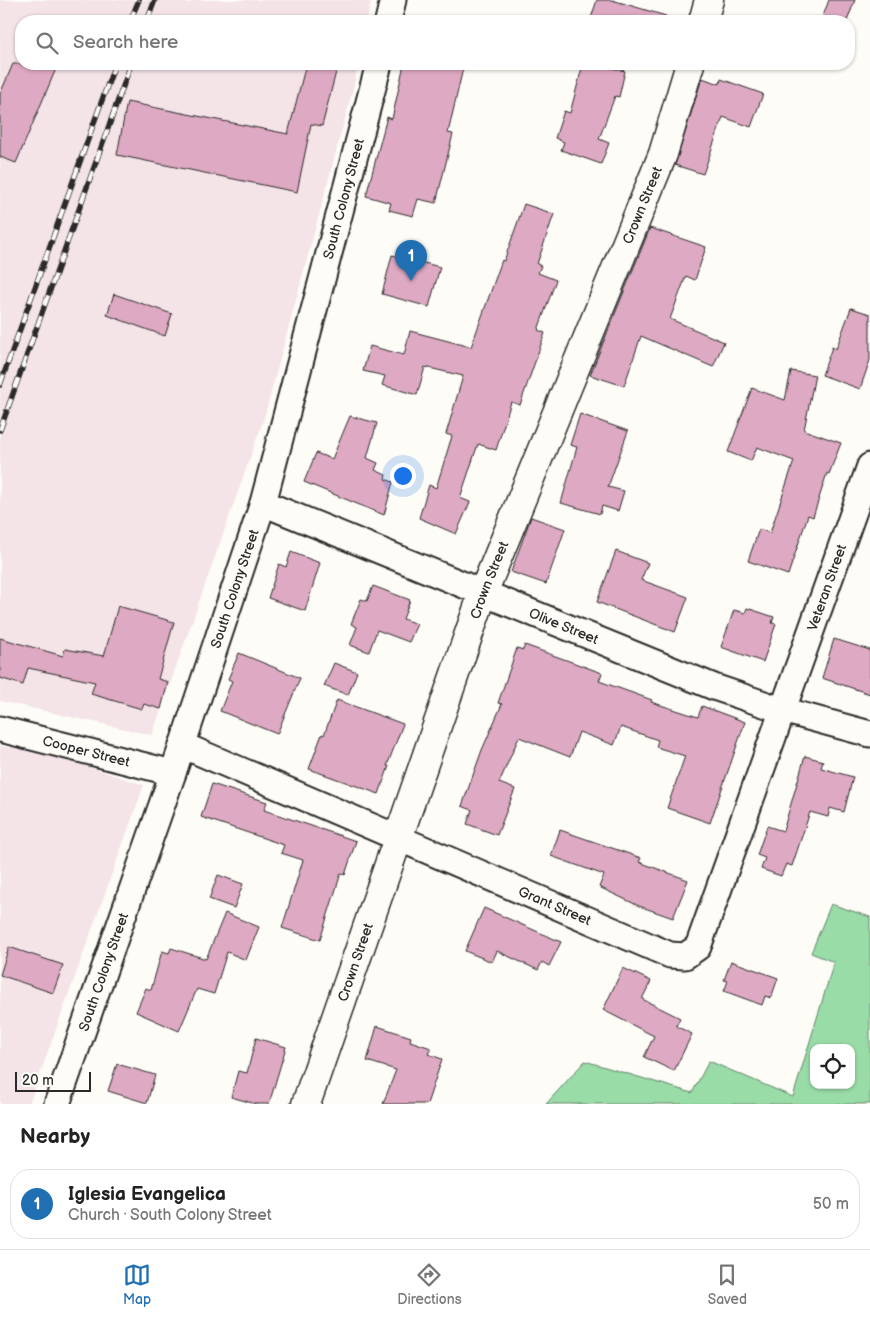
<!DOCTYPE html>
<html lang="en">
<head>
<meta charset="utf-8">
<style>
  :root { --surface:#fff; --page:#f2f2f2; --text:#222; --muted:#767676; --line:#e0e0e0; --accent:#1f6fb2 }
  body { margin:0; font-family:"Balsamiq Sans",sans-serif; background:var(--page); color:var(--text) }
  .controls { position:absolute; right:15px; bottom:15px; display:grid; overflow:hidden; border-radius:10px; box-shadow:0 1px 4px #0004 }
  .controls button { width:45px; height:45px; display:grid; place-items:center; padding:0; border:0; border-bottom:1px solid var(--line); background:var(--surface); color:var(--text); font:25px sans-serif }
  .scale { position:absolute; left:15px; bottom:12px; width:76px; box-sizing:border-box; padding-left:5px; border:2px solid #2b2b2b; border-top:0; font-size:14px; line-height:18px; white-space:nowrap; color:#2b2b2b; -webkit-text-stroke:4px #fdfcf7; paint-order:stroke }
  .you { position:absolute; left:402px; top:475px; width:18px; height:18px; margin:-12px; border:4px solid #fff; border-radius:50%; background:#1a73e8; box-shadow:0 0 0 8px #1a73e833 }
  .badge { display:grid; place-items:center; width:32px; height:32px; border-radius:50%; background:var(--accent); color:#fff; font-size:16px; font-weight:700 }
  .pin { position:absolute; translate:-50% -41px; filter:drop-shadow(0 1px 2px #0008) }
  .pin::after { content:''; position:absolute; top:26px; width:18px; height:15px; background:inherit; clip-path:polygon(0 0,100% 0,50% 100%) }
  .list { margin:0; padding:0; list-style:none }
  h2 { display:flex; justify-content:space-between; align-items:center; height:65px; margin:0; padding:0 20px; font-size:21px }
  h2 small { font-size:16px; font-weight:400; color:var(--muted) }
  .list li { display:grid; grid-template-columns:32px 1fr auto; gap:15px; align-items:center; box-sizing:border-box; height:70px; margin:0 10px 10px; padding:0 10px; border:1px solid var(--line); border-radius:20px }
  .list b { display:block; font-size:19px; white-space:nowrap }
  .list p { margin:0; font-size:16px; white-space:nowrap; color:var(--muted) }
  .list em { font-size:16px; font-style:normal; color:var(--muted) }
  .icon { flex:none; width:28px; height:28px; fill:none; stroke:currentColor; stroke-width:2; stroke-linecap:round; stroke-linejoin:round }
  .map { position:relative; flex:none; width:870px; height:1104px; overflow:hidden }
  .search { position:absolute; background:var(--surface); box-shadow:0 1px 4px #0004; left:15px; right:15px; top:15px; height:55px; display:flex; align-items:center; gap:12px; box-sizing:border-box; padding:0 18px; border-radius:20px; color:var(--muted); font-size:19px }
  .sheet { height:145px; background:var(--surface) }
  nav { display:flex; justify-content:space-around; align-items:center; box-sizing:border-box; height:70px; border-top:1px solid var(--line); background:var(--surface); font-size:14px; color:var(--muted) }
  nav a { display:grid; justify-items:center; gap:2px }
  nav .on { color:var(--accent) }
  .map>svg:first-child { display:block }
  .built { fill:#f4e3e7 }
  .green { fill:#99dca7; stroke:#628469; fill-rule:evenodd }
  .building { fill:#dea9c2; stroke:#2b2b2b }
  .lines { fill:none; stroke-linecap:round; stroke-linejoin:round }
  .minor-casing { stroke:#2b2b2b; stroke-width:29 }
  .tertiary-casing { stroke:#2b2b2b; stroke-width:31 }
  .minor { stroke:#fdfcf7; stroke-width:25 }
  .tertiary { stroke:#fdfcf7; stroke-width:28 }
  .rail-casing { stroke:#2b2b2b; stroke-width:5.5 }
  .rail { stroke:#fdfcf7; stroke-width:4; stroke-dasharray:11; stroke-linecap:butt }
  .labels { text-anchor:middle; stroke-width:4.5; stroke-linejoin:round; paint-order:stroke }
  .street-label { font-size:14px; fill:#2b2b2b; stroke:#fdfcf7 }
</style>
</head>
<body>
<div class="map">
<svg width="870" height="1104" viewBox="0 0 870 1104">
  <rect width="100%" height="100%" fill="#fdfcf7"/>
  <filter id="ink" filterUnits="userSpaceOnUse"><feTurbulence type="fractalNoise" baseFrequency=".02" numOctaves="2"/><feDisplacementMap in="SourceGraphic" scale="10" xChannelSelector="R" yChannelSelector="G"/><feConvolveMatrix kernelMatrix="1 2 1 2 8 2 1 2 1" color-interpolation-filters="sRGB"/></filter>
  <g filter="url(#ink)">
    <!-- built -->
    <g class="built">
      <polygon points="0,0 159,0 191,3 192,0 371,0 367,21 21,21 21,64 358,64 353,89 264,418 152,735 0,701"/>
      <polygon points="0,746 46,753 144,785 29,1104 0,1104"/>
    </g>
    <!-- green -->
    <path class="green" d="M831,904L870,917V1104H546L585,1061L692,1093L709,1061L793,1097L834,962L811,953ZM814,1048H851V1085H814Z"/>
    <!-- building -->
    <g class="building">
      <polygon points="597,0 612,0 666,16 665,21 590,21"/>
      <polygon points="829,0 855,0 847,21 821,21"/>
      <polygon points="13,64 58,64 16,163 0,157 0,94"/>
      <polygon points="306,64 321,64 337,68 322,126 311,124 297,192 117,155 127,102 288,134"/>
      <polygon points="404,64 464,64 448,133 453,134 436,203 418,199 413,216 389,210 391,203 366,196 387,117 392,119"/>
      <polygon points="583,64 596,64 625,71 619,97 615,96 599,139 609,143 601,164 561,150 564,142 555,138 564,111 570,113"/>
      <polygon points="702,78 720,84 721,79 763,94 751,127 723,117 703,174 675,165"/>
      <polygon points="524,204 554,214 537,264 541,266 538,273 556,280 538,330 545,333 520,405 511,402 496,450 478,444 460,498 470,502 456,534 419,518 429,485 436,488 452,436 446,434 463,376 425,367 417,395 382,385 385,376 363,371 370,346 404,355 410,331 471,347 502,260 504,261"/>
      <polygon points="650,228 706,247 695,280 686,276 670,319 724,342 713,367 641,336 624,386 590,375"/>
      <polygon points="392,255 440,267 429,307 382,294"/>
      <polygon points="114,294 172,314 165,336 107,315"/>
      <polygon points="851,308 870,314 870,360 860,389 822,375 832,347 836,349"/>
      <polygon points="791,371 815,375 804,430 841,443 829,474 827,473 813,517 808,515 788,575 748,561 759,529 770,533 794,461 757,447 751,461 728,452 752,388 785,400"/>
      <polygon points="580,414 628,431 608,487 624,491 618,511 602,506 600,514 561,503 577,447 570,445"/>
      <polygon points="350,416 377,423 367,458 378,463 375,470 386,475 385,479 393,482 384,515 304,482 316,453 332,459"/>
      <polygon points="531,517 565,529 546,584 511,572"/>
      <polygon points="616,551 648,563 641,580 688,597 675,632 597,602"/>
      <polygon points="291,552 320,563 305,611 268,598 279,564 286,567"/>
      <polygon points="373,586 410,600 403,619 417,624 409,642 377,630 369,652 350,645 357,627 351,624 361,599 367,601"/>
      <polygon points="118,606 174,622 158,679 168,682 161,709 144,704 142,709 91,694 95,682 28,668 23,685 0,678 0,638 63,656 65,649 104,656"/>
      <polygon points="747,608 774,617 772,623 776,624 763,662 721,647 734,610 745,613"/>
      <polygon points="834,639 870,650 870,694 822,678"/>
      <polygon points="525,645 602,673 599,681 652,700 651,702 698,717 702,706 745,722 710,823 667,808 685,756 656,747 658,740 621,727 614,745 579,732 570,757 519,737 499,783 515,789 497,835 467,824 472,810 462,806 482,750 502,704 498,703 517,648 523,650"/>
      <polygon points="239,653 300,678 277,734 220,711 232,681 228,679"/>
      <polygon points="334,663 357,672 348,695 324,686"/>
      <polygon points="337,700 403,724 387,766 389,766 379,794 309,769 322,734 324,735"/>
      <polygon points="805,756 823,761 821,768 853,777 844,812 830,808 828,817 810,812 792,866 786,864 781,876 761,869 765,858 757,855 767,826 783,831"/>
      <polygon points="212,784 267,802 264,810 356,841 345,875 341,873 320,940 282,928 303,860 281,853 284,845 201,817"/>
      <polygon points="560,830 641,858 639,862 688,880 673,918 639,906 599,887 604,875 551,856"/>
      <polygon points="218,875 243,884 234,908 209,899"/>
      <polygon points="484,908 561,942 549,966 542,962 538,970 497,951 492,962 465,951"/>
      <polygon points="225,913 259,927 246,960 227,952 214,994 197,989 179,1031 136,1012 146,988 151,990 162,951 169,953 171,948 206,959"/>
      <polygon points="9,947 63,965 53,993 0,975"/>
      <polygon points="731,961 778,978 771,998 765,996 762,1005 724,991 728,981 724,980"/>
      <polygon points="623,968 651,981 642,999 680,1018 676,1026 692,1034 674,1071 644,1057 654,1036 603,1010"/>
      <polygon points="377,1026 411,1037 410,1041 431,1048 428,1054 442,1059 427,1104 383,1104 396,1070 367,1061"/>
      <polygon points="256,1038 286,1047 269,1104 256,1104 231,1097 238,1071 247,1073"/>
      <polygon points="117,1064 155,1075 147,1103 108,1091"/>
    </g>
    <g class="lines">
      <!-- minor casing -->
      <g class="minor-casing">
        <g id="minor">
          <polyline points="388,21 393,0"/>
          <path id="s1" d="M263,503L714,687L782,710L870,734"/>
          <path id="s2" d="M0,729L173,773"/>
          <path id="s3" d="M182,745L670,955L685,956L698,947L870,466"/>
          <path id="s4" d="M57,1104L173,773L263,503L379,64"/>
        </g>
      </g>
      <!-- tertiary casing -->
      <g class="tertiary-casing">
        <g id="tertiary">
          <polyline points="703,21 709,0"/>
          <path id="s5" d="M306,1104L483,593L663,154L690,64"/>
        </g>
      </g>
      <!-- minor -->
      <use href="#minor" class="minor"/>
      <!-- tertiary -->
      <use href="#tertiary" class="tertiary"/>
      <!-- rail casing -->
      <g class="rail-casing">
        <g id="rail">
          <polyline points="130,21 139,0"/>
          <polyline points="147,21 155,0"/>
          <polyline points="0,385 115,64"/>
          <polyline points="0,430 131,64"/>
        </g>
      </g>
      <!-- rail -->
      <use href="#rail" class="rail"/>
    </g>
  </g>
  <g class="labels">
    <!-- street labels -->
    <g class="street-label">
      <text dy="5" stroke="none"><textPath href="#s4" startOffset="950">South Colony Street</textPath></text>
      <text dy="5" stroke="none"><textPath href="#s5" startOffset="960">Crown Street</textPath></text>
      <text dy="5" stroke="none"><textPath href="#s5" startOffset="555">Crown Street</textPath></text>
      <text dy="5" stroke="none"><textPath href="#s3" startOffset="944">Veteran Street</textPath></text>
      <text dy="5" stroke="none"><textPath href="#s4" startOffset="545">South Colony Street</textPath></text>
      <text dy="5" stroke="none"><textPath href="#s1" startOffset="325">Olive Street</textPath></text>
      <text dy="5" stroke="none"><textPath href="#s2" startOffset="89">Cooper Street</textPath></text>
      <text dy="5" stroke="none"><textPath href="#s3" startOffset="406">Grant Street</textPath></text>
      <text dy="5" stroke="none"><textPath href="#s5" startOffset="150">Crown Street</textPath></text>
      <text dy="5" stroke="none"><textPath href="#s4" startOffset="140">South Colony Street</textPath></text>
    </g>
  </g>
</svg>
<div class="controls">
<button><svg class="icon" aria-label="locate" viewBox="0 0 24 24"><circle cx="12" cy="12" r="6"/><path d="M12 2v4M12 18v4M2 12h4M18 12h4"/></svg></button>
</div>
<div class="scale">20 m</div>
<div class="you"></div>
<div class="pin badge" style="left:411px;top:281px">1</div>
<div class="search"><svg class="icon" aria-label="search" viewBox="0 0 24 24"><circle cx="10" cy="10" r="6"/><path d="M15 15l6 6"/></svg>Search here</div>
</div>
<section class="sheet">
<h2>Nearby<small></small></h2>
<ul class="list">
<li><span class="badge">1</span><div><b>Iglesia Evangelica</b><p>Church · South Colony Street</p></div><em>50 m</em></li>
</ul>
</section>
<nav>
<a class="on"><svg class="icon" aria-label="map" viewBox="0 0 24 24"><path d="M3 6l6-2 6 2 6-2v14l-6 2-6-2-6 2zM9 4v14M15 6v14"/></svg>Map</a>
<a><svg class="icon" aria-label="directions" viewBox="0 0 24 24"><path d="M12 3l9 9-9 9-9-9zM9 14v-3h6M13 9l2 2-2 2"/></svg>Directions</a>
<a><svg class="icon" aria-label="saved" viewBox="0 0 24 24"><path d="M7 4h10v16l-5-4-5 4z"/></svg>Saved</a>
</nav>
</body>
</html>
